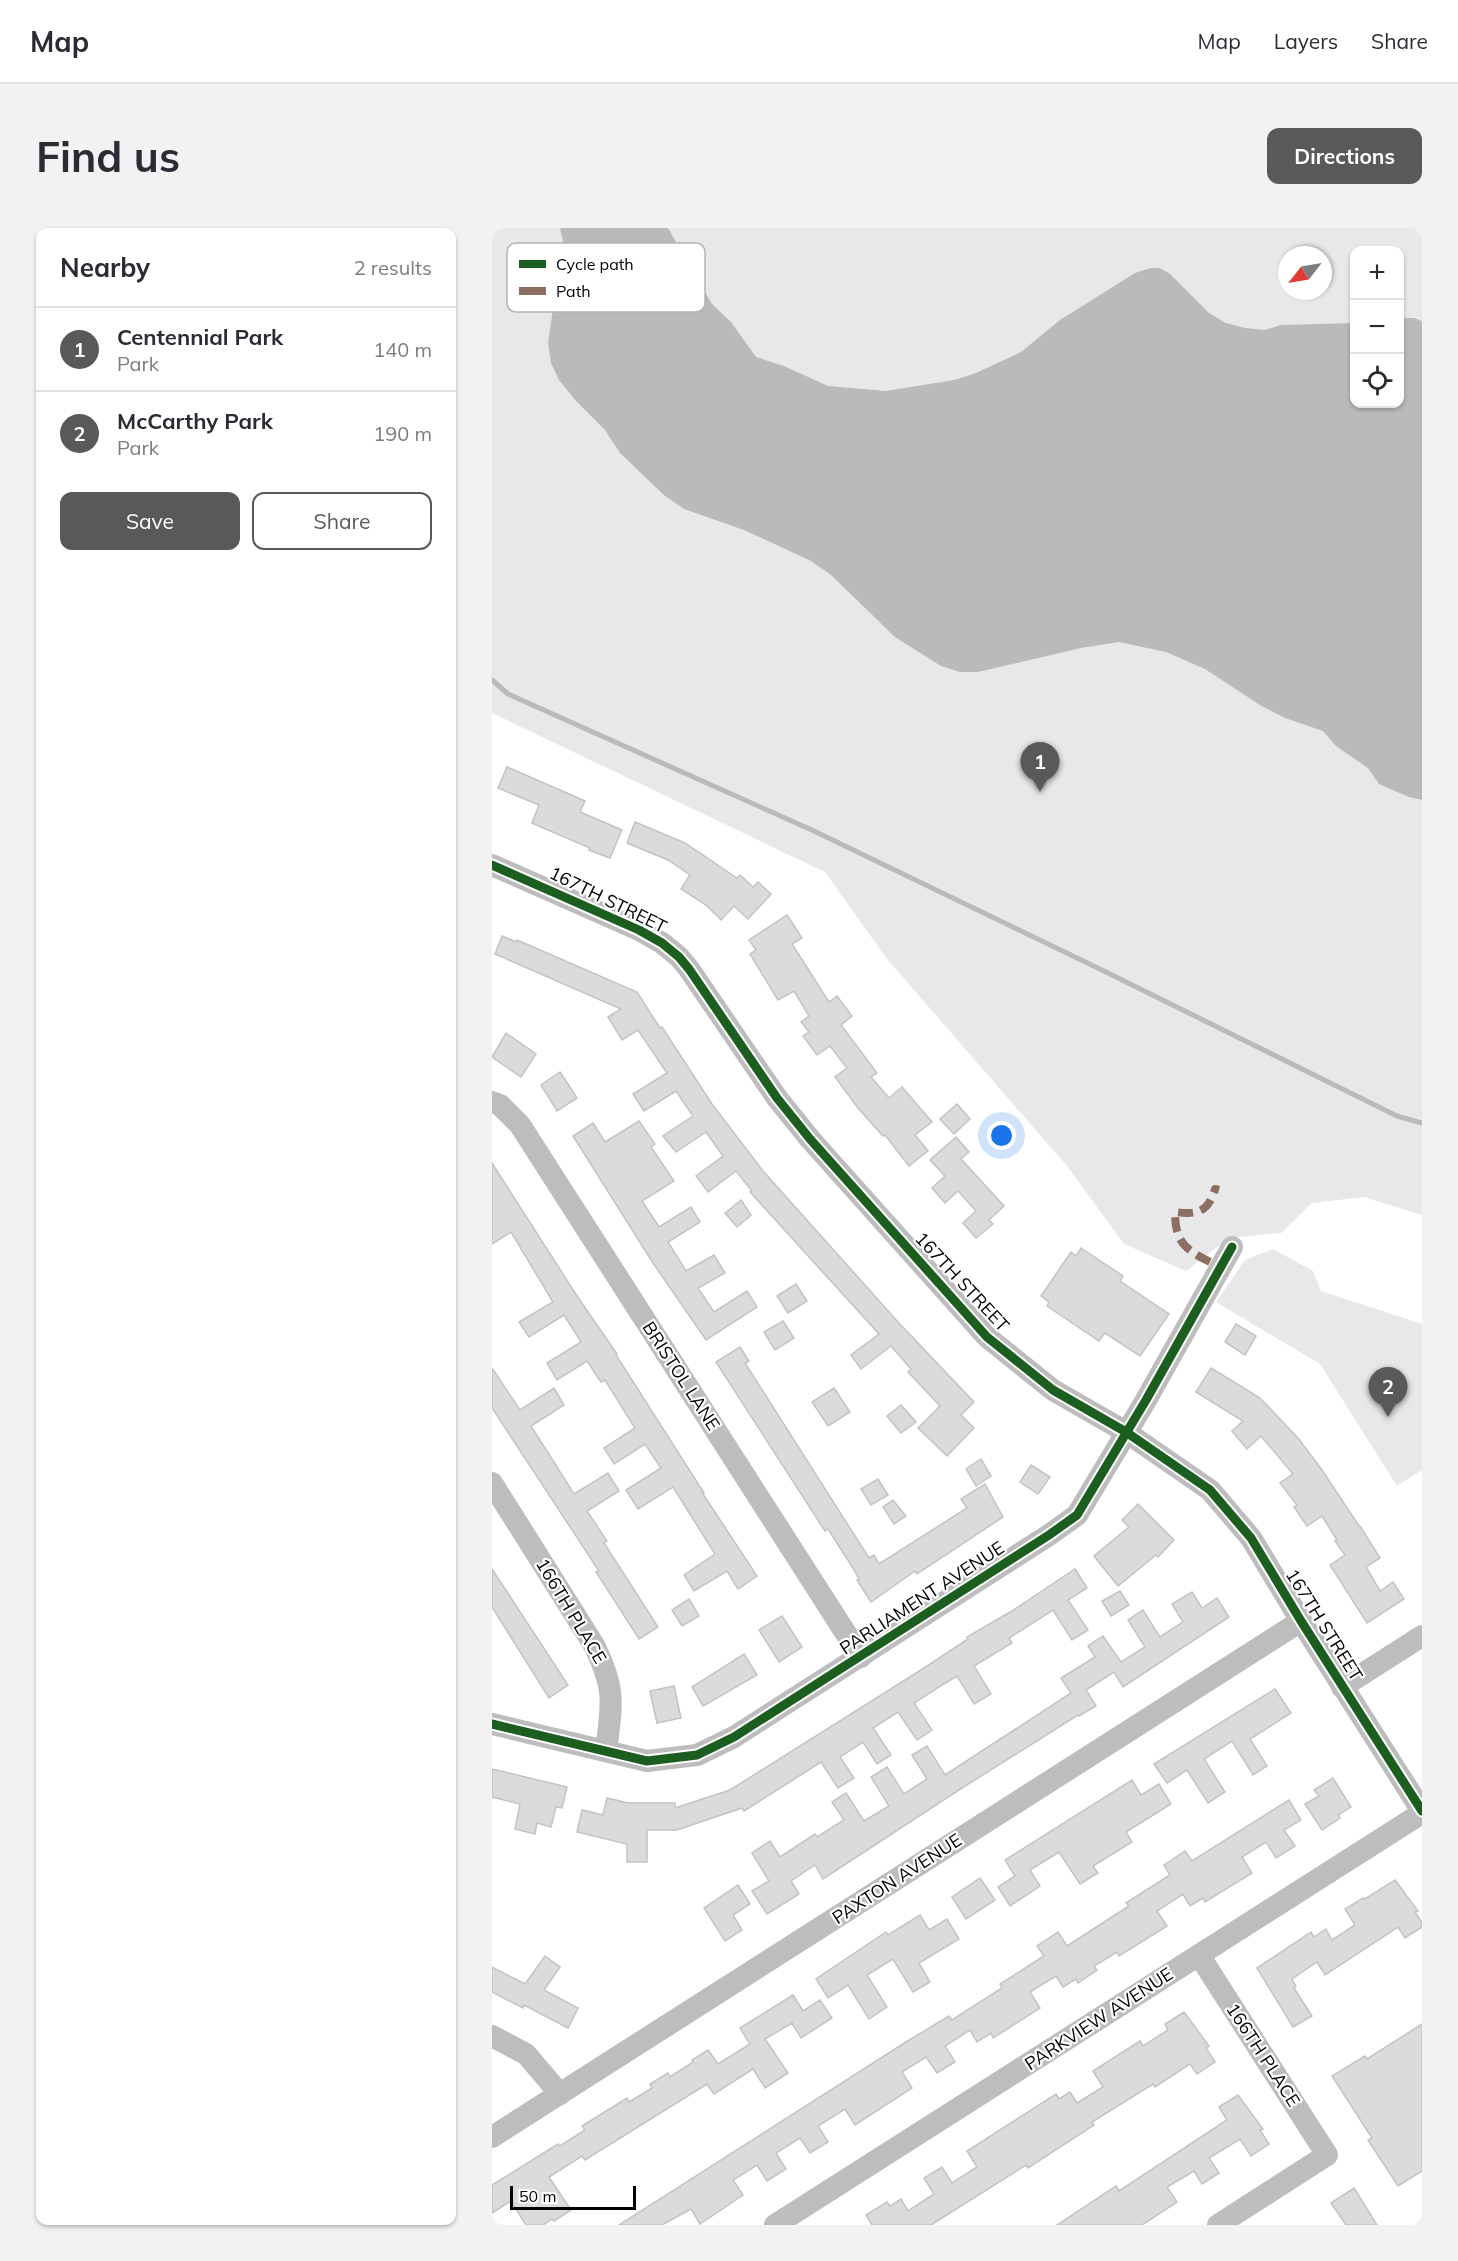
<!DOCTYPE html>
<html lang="en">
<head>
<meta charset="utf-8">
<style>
  :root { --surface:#fff; --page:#f2f2f3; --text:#2b2b33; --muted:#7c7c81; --line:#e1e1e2; --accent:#595959 }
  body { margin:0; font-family:Mulish,sans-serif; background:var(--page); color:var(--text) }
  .controls { position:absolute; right:18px; top:18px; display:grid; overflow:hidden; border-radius:12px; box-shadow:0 2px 4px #0004 }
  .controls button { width:54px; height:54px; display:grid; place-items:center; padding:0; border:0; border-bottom:2px solid var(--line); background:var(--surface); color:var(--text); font:30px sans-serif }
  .compass { position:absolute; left:786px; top:18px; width:54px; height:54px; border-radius:50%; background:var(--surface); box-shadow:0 2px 4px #0004; rotate:239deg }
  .scale { position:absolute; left:18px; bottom:15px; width:126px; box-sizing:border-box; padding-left:6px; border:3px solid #000; border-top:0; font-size:16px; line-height:21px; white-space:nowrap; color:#000; -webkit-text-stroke:4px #fff; paint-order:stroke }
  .you { position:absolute; left:510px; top:908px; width:21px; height:21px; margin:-15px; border:4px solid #fff; border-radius:50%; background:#1a73e8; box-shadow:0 0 0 9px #1a73e833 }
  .badge { display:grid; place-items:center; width:39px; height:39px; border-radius:50%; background:var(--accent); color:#fff; font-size:20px; font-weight:700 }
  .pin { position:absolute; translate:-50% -50px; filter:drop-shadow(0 2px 3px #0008) }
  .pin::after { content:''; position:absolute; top:32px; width:21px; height:18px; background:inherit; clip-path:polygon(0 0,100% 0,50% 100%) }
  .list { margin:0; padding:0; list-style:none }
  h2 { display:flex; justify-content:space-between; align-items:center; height:78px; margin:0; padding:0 24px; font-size:26px }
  h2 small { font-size:20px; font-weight:400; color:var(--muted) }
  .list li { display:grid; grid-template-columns:39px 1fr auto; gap:18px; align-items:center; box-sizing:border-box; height:84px; padding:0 24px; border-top:2px solid var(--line) }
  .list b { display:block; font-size:22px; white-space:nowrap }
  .list p { margin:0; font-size:20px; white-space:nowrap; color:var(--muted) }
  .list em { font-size:20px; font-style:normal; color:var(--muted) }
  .actions { display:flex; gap:12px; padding:18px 24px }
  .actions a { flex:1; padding:14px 0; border:2px solid var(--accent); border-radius:12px; text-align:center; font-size:21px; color:var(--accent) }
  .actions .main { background:var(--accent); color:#fff }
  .icon { flex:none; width:33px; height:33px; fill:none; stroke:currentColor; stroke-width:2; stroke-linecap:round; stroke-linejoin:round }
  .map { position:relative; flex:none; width:930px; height:1997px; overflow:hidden; border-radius:12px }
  header { display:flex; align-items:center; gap:36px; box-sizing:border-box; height:84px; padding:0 30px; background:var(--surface); border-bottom:2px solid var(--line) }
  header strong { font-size:28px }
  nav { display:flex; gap:33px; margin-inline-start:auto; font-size:21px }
  .intro { display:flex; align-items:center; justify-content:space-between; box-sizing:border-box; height:144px; padding:0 36px }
  h1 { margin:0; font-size:42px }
  .button { padding:15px 27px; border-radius:12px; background:var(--accent); color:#fff; font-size:21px; font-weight:700 }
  main { display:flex; gap:36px; padding:0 36px }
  aside { flex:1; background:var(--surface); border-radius:12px; box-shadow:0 2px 4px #0004 }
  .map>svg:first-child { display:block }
  .green { fill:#e8e8e8; fill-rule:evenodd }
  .water { fill:#bababa }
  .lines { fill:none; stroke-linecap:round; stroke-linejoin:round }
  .stream { stroke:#bababa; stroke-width:5 }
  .building { fill:#dbdbdb; stroke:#c3c3c3; stroke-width:1.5 }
  .minor { stroke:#bdbdbd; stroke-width:22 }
  .quiet { stroke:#8d6e63; stroke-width:8; stroke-dasharray:15 8; stroke-linecap:butt }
  .cycleway-casing { stroke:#fff; stroke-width:13 }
  .cycleway { stroke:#1b5e20; stroke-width:9 }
  .labels { text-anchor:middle; stroke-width:4.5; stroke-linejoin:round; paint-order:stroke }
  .street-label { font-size:18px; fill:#000; stroke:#fff }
  .key { fill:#fff; stroke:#b2b2b2; stroke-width:1.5 }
  .key-label { font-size:16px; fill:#000 }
</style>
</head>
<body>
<header>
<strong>Map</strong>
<nav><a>Map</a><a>Layers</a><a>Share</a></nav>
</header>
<div class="intro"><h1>Find us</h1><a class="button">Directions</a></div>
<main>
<aside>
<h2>Nearby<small>2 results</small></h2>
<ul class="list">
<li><span class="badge">1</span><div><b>Centennial Park</b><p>Park</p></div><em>140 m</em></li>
<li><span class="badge">2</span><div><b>McCarthy Park</b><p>Park</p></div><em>190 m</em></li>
</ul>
<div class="actions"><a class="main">Save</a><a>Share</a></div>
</aside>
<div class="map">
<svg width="930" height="1997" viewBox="0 0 930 1997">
  <rect width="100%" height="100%" fill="#fff"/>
  <!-- green -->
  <g class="green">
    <path d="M0,0H930V987L872,969L820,975L789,1005L737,1010L694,1043L632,1016L575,938L395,731L333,644L0,485ZM862,22H908V176H862ZM795,27H831V63H795Z"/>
    <polygon points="781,1021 821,1043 829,1063 930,1096 930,1242 905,1258 828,1136 724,1074 753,1032"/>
  </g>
  <!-- water -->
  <polygon class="water" points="68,0 176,0 220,76 239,94 264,129 292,138 336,158 394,163 462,152 484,145 529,124 568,92 643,45 659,40 668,40 678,46 717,85 734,95 753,100 773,102 789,97 862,95 862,176 908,176 908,90 922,90 930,93 930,572 917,569 887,556 876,540 844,518 831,503 793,490 768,477 713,441 674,424 627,414 589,420 486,444 468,444 449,438 403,409 339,347 319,333 252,302 192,281 173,268 128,225 113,202 84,173 67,152 59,135 56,115 64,61 72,35 72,19"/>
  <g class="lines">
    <!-- stream -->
    <polyline class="stream" points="0,452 16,466 322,603 612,743 905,888 930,895"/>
  </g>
  <!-- building -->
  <g class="building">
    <polygon points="15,539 93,573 88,584 130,602 118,630 97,622 98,620 40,595 47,577 6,560"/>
    <polygon points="143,594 193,615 245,650 248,647 261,659 266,654 279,666 256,691 242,678 229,692 214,677 189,661 198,647 176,632 135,615"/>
    <polygon points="295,687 310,710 300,716 337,774 345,768 360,788 349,797 385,845 379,849 397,870 410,859 440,894 423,907 436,923 417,938 393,907 391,908 366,880 343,849 355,840 338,818 325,827 311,808 317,804 309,794 317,788 302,763 286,772 258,726 264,722 257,712"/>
    <polygon points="10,708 24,714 25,712 145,764 168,800 170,799 220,876 271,943 406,1094 482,1174 469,1187 482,1200 455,1228 426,1200 448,1178 416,1144 419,1141 399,1118 369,1141 359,1127 387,1106 258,964 260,963 244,943 216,964 204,948 231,928 214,904 184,924 171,908 201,888 184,863 152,883 141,866 175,845 146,802 130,812 116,789 129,781 3,726"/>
    <polygon points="14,805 44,826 29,849 0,829"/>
    <polygon points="68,844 85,870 65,883 49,857"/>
    <polygon points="465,876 478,891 462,906 448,891"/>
    <polygon points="147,893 163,916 159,919 182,953 150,973 167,999 199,979 208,994 176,1014 194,1043 222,1027 233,1045 206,1060 222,1084 255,1063 265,1079 214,1112 161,1035 81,908 101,895 113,914"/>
    <polygon points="464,909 477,924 469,931 512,978 497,992 501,996 484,1010 471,995 484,983 466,963 453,975 440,960 453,948 438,932"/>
    <polygon points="0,935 85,1068 125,1126 124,1127 212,1265 211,1266 265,1348 246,1361 235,1343 202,1363 192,1347 223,1326 181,1259 146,1281 134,1262 169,1240 153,1216 122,1236 112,1220 143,1200 113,1152 109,1154 95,1133 65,1152 55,1135 89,1114 72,1087 37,1109 27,1094 61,1074 19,1004 0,1016"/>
    <polygon points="249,972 259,987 245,999 233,985"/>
    <polygon points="589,1020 631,1048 628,1053 677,1086 648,1128 613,1105 607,1113 555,1078 557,1074 549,1068 579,1024 584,1028"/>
    <polygon points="304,1056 315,1073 296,1085 285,1068"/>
    <polygon points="291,1093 302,1110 283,1122 272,1104"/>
    <polygon points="744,1096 764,1108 753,1127 733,1114"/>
    <polygon points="248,1119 257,1133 253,1135 377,1330 382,1327 387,1336 475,1280 469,1271 493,1256 511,1289 425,1346 423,1343 379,1374 365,1352 367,1351 361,1340 336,1301 333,1303 224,1134"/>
    <polygon points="0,1140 28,1182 62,1160 72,1177 39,1198 82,1266 116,1245 127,1263 95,1283 115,1313 112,1315 166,1399 147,1411 104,1344 107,1343 0,1180"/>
    <polygon points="719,1140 768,1170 806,1210 830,1242 867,1298 868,1298 888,1330 874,1339 888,1363 901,1354 912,1371 875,1395 838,1337 853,1327 843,1313 845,1312 830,1288 815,1298 802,1279 805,1277 788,1255 801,1246 769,1208 755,1221 740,1203 751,1193 704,1164"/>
    <polygon points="342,1160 358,1184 336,1198 320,1174"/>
    <polygon points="409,1177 424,1194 409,1205 395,1188"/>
    <polygon points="489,1231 499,1248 484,1258 474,1241"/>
    <polygon points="539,1237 558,1249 546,1266 528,1254"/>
    <polygon points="386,1251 396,1267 379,1277 369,1261"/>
    <polygon points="401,1272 414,1288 402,1296 391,1279"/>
    <polygon points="646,1276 682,1312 666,1329 664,1327 626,1358 602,1328 637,1299 630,1292"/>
    <polygon points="0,1341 76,1457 57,1470 0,1379"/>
    <polygon points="583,1341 595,1360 576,1372 596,1402 580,1412 561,1382 517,1410 520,1415 482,1438 499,1466 482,1476 465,1448 450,1457 422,1475 440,1502 425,1512 406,1484 381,1500 399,1527 385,1536 371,1514 348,1529 362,1550 346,1560 329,1534 252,1583 250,1580 185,1602 155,1602 155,1634 135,1634 135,1616 85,1604 90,1582 111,1587 115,1570 136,1575 183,1575 183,1580 238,1562 429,1442 476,1411 475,1409 520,1383"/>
    <polygon points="628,1363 637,1377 619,1388 610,1373"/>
    <polygon points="700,1364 710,1380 725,1370 737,1389 631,1459 622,1444 594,1462 604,1478 587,1488 586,1487 470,1560 331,1651 323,1637 299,1653 307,1666 275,1686 260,1663 277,1653 260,1625 278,1613 288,1629 323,1606 325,1609 352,1592 340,1574 354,1565 372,1593 397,1578 379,1549 395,1539 412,1566 435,1551 420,1527 435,1518 453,1547 579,1465 569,1450 603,1429 596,1418 611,1408 629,1434 653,1419 636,1392 651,1382 668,1409 691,1394 680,1376"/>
    <polygon points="197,1371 207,1388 190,1398 180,1382"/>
    <polygon points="290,1388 310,1419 287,1434 267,1402"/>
    <polygon points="252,1426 265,1447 211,1478 200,1459"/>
    <polygon points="182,1458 189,1490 165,1495 158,1463"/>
    <polygon points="783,1461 799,1485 758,1511 775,1538 761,1547 740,1513 712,1531 733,1564 716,1575 695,1542 675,1555 662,1536"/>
    <polygon points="0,1541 75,1559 70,1580 64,1579 59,1599 45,1595 43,1606 23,1601 28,1576 0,1569"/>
    <polygon points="841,1550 859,1579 846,1587 848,1590 830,1602 813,1576 827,1568 822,1562"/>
    <polygon points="640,1552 649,1567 667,1556 679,1576 634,1604 640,1614 601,1638 606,1645 588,1656 567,1624 538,1642 548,1658 518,1678 506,1659 523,1648 513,1632"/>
    <polygon points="797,1572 809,1592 792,1602 803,1618 784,1630 774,1614 750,1629 760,1645 713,1674 711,1670 698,1678 691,1666 665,1683 675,1698 627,1728 625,1724 602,1738 605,1742 586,1755 584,1751 571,1759 564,1748 538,1764 548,1780 501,1810 499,1805 485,1814 478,1802 453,1818 463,1834 445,1845 434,1829 410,1844 420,1860 363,1897 353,1881 326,1898 336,1914 318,1925 308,1910 284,1925 294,1941 275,1953 265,1937 241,1952 251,1967 208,1996 199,1981 170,1997 127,1997 414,1814 457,1788 460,1792 510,1760 508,1756 552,1728 545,1718 566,1704 575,1718 637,1678 634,1675 678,1647 672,1637 693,1623 700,1633"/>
    <polygon points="488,1650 503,1672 474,1691 460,1669"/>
    <polygon points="903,1652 926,1683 923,1684 930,1695 930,1699 913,1710 906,1699 833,1747 825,1734 800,1751 804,1758 802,1760 820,1788 801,1799 765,1740 819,1704 822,1709 834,1701 840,1712 863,1697 853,1681 871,1670 873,1671"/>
    <polygon points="246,1657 258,1676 241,1687 250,1702 233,1713 212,1680"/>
    <polygon points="428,1687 437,1702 455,1691 467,1711 427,1735 438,1754 421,1764 401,1731 375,1747 395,1779 377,1791 356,1757 336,1770 324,1751 394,1704 396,1707"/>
    <polygon points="53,1728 68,1739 52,1762 86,1780 76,1800 32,1777 31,1780 0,1764 0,1739 33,1756"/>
    <polygon points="301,1767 311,1783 328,1772 340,1790 309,1810 300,1795 273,1811 296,1845 273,1860 261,1841 222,1866 215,1856 93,1932 90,1928 57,1949 79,1982 62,1993 60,1991 51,1997 34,1997 19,1973 0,1985 0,1957 66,1916 68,1918 93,1902 90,1898 135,1870 137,1874 160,1860 158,1856 176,1845 178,1849 201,1834 200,1832 216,1822 226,1836 258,1816 248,1800"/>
    <polygon points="692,1784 717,1818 714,1820 723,1834 705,1846 698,1836 663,1859 661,1856 600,1894 602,1897 536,1940 534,1937 439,1997 380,1997 374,1987 395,1974 398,1978 409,1971 416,1983 442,1966 432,1950 450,1939 460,1955 485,1939 475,1923 564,1866 567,1871 578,1864 585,1875 611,1859 601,1843 648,1813 651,1818 676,1802 673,1796"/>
    <polygon points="930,1796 930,1943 906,1958 876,1912 880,1910 840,1848 873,1828 875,1831"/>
    <polygon points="746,1867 771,1901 768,1902 777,1916 759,1928 748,1911 717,1930 727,1945 710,1956 702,1943 675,1959 685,1974 650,1997 565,1997 624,1958 627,1963 735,1892 727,1879"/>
    <polygon points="862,1960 885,1997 854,1997 839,1975"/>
  </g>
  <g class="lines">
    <!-- minor -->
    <g class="minor">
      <polyline points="0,637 147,702 170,715 187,729 197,741 285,870 318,911 495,1109 561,1162 634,1204 718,1262 759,1310 809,1393 930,1583"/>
      <polyline points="0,874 8,877 28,897 369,1429"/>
      <path d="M0,1255L102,1417C124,1462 120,1475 114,1523"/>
      <polyline points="850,1459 930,1408"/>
      <polyline points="0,1496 155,1533 205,1527 242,1509 557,1307 585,1287 654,1172 740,1019"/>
      <polyline points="707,1727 835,1927 726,1997"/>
      <polyline points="0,1808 34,1826 68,1866"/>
      <polyline points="0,1909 809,1393"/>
      <polyline points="283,1997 930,1585"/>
    </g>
    <!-- quiet -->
    <path class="quiet" d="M718,1034C692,1021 683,1013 683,984C706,987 716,984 723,961L727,962"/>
    <!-- cycleway casing -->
    <g class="cycleway-casing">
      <g id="cycleway">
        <polyline points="0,637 147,702 170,715 187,729 197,741 285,870 318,911 495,1109 561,1162 634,1204 718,1262 759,1310 809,1393 930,1583"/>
        <polyline points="0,1496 155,1533 205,1527 242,1509 557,1307 585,1287 654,1172 740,1019"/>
      </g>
    </g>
    <!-- cycleway -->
    <use href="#cycleway" class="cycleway"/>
  </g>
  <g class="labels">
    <!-- street labels -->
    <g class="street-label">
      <text transform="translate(116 672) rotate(26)" y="6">167TH STREET</text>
      <text transform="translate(470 1054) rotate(47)" y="6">167TH STREET</text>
      <text transform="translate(189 1148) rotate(57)" y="6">BRISTOL LANE</text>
      <text transform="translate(430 1370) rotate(-33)" y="6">PARLIAMENT AVENUE</text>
      <text transform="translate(79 1383) rotate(59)" y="6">166TH PLACE</text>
      <text transform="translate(832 1397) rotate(58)" y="6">167TH STREET</text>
      <text transform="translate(405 1651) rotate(-33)" y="6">PAXTON AVENUE</text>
      <text transform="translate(607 1791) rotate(-33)" y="6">PARKVIEW AVENUE</text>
      <text transform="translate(771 1827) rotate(57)" y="6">166TH PLACE</text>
    </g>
  </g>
  <!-- legend -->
  <rect x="15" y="15" width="198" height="69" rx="9" class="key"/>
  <rect x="27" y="32" width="27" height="8" fill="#1b5e20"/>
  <rect x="27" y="59" width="27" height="8" fill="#8d6e63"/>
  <g class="key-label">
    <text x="64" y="42">Cycle path</text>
    <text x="64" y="69">Path</text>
  </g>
</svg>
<div class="controls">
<button>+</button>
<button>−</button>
<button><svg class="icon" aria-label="locate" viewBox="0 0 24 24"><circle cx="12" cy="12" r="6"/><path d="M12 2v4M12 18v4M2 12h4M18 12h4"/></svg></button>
</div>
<svg class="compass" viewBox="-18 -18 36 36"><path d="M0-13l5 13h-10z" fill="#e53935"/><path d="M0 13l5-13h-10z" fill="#7c7c81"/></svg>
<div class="scale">50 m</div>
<div class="you"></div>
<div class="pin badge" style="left:548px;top:564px">1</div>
<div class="pin badge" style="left:896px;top:1189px">2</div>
</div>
</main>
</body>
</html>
